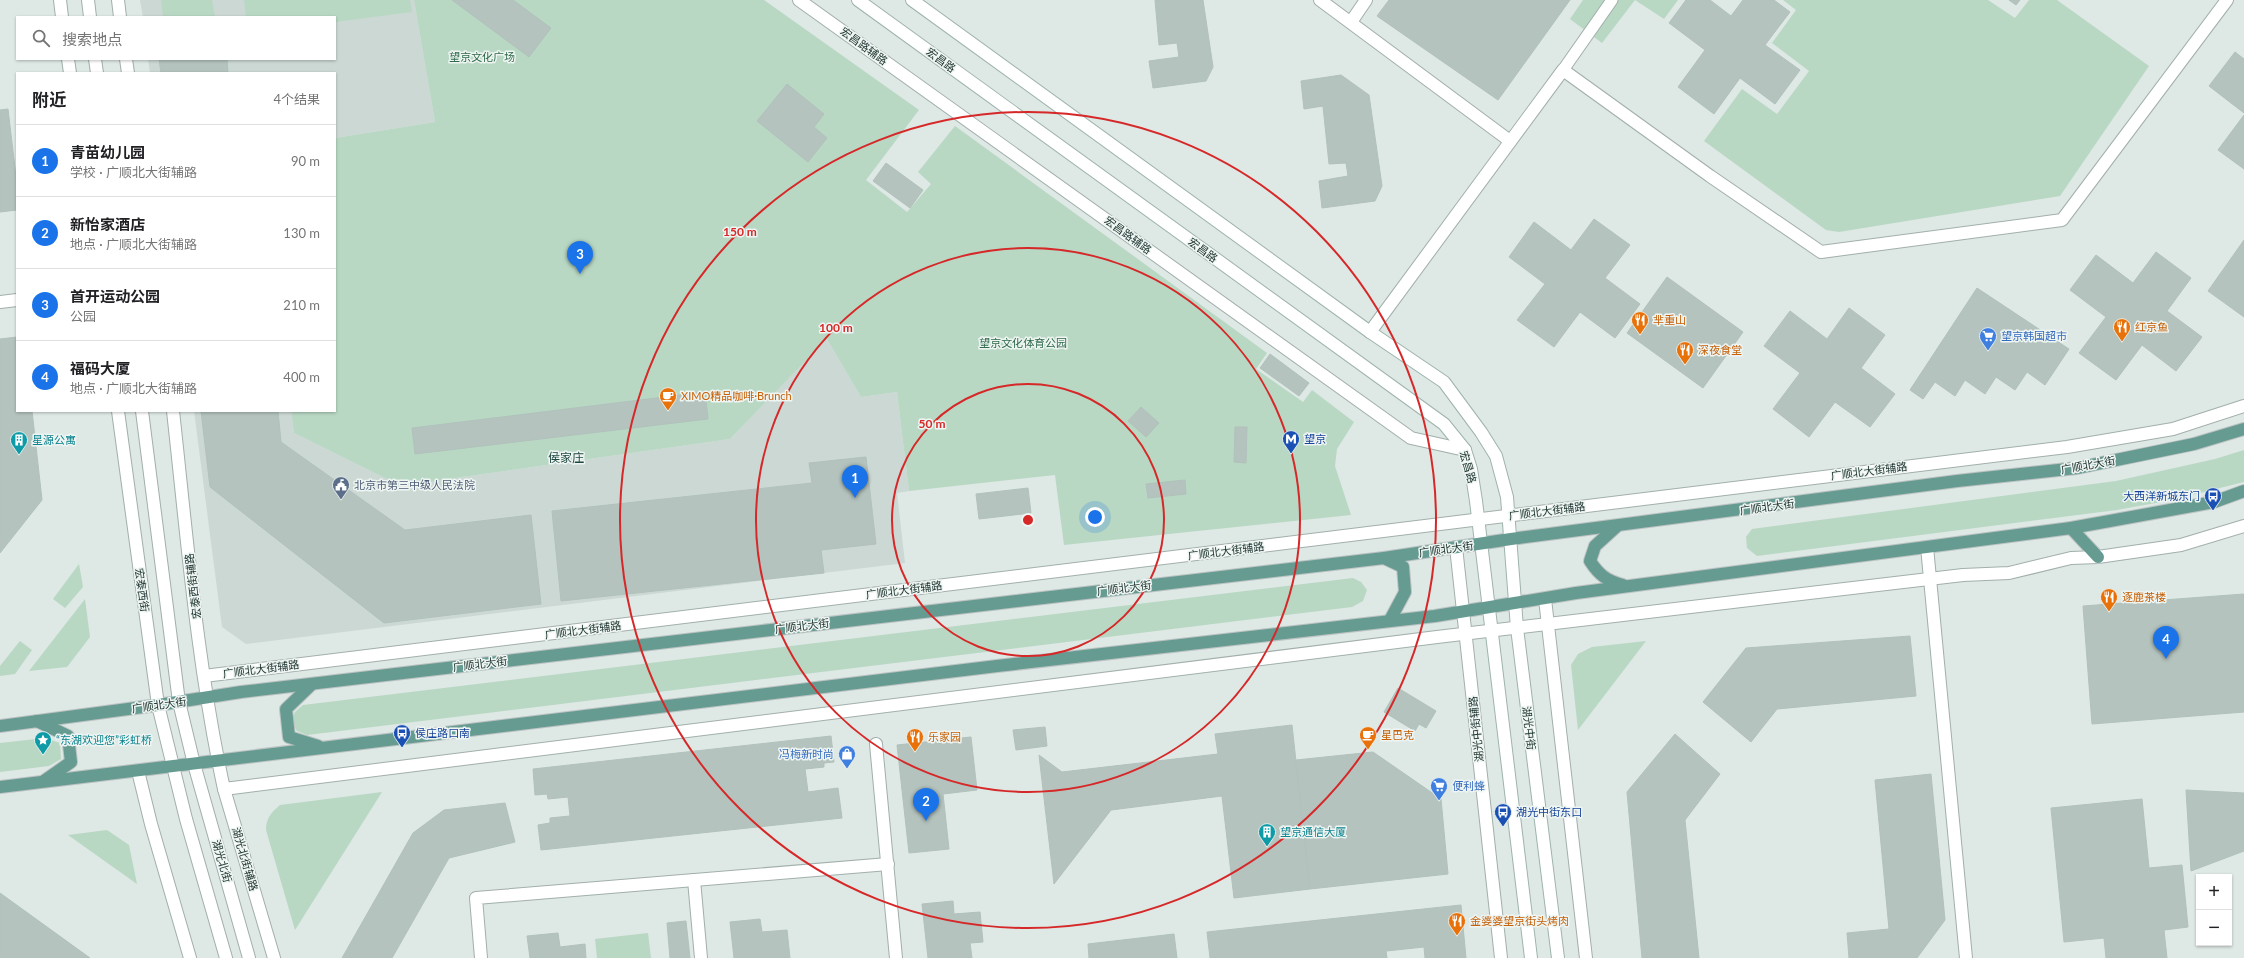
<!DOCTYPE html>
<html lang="zh">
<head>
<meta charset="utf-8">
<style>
  :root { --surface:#fff; --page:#f2f2f2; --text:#202124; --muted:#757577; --line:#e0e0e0; --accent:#1a73e8 }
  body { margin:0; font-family:Lato,"Noto Sans SC",sans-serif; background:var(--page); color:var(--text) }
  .controls { position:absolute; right:12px; bottom:12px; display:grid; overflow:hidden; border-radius:0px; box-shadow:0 1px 3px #0004 }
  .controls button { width:36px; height:36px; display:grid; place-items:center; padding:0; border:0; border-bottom:1px solid var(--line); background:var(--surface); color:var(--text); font:20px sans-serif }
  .you { position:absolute; left:1095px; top:517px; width:14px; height:14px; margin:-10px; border:3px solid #fff; border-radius:50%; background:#1a73e8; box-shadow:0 0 0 6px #1a73e833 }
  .badge { display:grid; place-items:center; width:26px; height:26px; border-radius:50%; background:var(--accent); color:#fff; font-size:13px; font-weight:700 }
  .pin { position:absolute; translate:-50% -33px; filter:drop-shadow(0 1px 2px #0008) }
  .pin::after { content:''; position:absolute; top:21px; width:14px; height:12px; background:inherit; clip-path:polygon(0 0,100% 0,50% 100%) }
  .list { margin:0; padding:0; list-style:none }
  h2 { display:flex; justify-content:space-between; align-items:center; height:52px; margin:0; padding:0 16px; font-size:17px }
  h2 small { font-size:13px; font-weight:400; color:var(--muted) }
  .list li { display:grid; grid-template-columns:26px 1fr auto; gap:12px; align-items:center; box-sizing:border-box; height:72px; padding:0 16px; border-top:1px solid var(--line) }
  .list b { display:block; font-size:15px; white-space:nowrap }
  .list p { margin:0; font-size:13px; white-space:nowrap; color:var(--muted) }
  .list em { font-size:13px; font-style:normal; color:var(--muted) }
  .icon { flex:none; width:22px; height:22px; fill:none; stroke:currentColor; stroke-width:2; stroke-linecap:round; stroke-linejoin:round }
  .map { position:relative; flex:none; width:2244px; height:958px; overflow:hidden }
  .search { position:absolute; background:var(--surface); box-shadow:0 1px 3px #0004; left:16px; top:16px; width:320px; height:44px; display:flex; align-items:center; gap:10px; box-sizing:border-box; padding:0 14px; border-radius:0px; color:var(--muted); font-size:15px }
  .panel { position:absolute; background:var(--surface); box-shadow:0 1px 3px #0004; left:16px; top:72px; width:320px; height:340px; border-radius:0px }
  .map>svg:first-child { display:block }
  .built { fill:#ccd8d4 }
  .green { fill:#b8d8c4 }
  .building { fill:#b4c3be; stroke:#b1c1bc }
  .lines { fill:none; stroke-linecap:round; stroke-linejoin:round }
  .pedestrian-casing { stroke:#a2afac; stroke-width:13 }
  .minor-casing { stroke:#a2afac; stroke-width:14 }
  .tertiary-casing { stroke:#a2afac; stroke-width:14 }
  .secondary-casing { stroke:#9eb3ad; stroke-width:14 }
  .primary-casing { stroke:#bcc3c2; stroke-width:14 }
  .pedestrian { stroke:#fff; stroke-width:11 }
  .minor { stroke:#fff; stroke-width:12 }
  .tertiary { stroke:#fff; stroke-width:12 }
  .secondary { stroke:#fff; stroke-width:12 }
  .primary { stroke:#669b92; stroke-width:12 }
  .ring { fill:none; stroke:#d62828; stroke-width:2 }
  .labels { text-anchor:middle; stroke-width:3; stroke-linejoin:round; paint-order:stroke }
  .street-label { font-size:11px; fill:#213733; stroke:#eef5f2 }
  .park-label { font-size:11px; fill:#2f6a4a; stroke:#eef5f2 }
  .food-label { font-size:11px; fill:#c56008; stroke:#eef5f2; text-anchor:start }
  .shop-label { font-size:11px; fill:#366cbe; stroke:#eef5f2; text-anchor:start }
  .transit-label { font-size:11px; fill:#164399; stroke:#eef5f2; text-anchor:start }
  .culture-label { font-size:11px; fill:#0d838f; stroke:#eef5f2; text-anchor:start }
  .service-label { font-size:11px; fill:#4e5e75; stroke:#eef5f2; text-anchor:start }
  .neighbourhood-label { font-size:12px; fill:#1f4740; stroke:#eef5f2 }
  .centre { fill:#d62828; stroke:#eef5f2; stroke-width:2 }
  .ring-label { font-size:12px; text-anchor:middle; font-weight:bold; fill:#d62828; stroke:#eef5f2; stroke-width:3; stroke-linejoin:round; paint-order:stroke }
</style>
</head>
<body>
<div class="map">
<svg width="2244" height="958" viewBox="0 0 2244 958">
  <rect width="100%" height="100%" fill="#dee8e5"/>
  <!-- built -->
  <g class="built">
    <polygon points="140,0 414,0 435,122 335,138 335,73 150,73 148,59 335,59 335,17 143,17"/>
    <polygon points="827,339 861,397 897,392 909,491 897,493 905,563 246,644 222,627 194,411 291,411 294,433 393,482 413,484 730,439"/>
  </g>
  <!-- green -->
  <g class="green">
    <polygon points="161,0 212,0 215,17 163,17"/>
    <polygon points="244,0 410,0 412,12 335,22 335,17 246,17"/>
    <polygon points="414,0 764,0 919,110 866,180 907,212 931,184 918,172 955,126 1267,353 1256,369 1303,402 1312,390 1354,422 1337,449 1335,466 1351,515 1064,545 1055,475 909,491 897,392 861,397 827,339 730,439 413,484 393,482 294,433 291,411 335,411 335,138 435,122"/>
    <polygon points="1583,0 1678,0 1664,19 1635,0 1602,43 1570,19"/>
    <polygon points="1783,0 1988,0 2015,18 2029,0 2057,0 2149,66 2060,196 1839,232 1826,230 1704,141 1742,89 1777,114 1809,71 1772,43 1796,10"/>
    <polygon points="2244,450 2244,482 2172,500 2117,510 1757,556 1747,548 1746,537 1752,529 2116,481 2215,459"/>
    <polygon points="79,564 83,587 65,608 53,599"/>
    <polygon points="1353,578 1361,582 1367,590 1363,601 1352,607 307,735 297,731 291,722 295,712 303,705"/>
    <polygon points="85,599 90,637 67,667 29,671"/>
    <polygon points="20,641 32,650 15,674 0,676 0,666"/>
    <polygon points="1646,641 1578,730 1571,665 1578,654 1592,647"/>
    <polygon points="45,738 60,743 61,759 49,766 0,772 0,743"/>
    <path d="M382,792L295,930L266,830C266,818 271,813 280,805Z"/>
    <polygon points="107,830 129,845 137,884 68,835"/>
    <polygon points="648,933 651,958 597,958 595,939"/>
  </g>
  <!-- building -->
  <g class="building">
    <polygon points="452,0 513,0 551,28 529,57"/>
    <polygon points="1155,0 1203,0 1213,67 1206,81 1153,88 1149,61 1179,57 1177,43 1159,45"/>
    <polygon points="1389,0 1570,0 1498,100 1377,16"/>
    <polygon points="1686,0 1710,0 1731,16 1743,0 1774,0 1790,12 1765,45 1800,70 1775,104 1740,78 1714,114 1678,87 1705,50 1669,23"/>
    <polygon points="2009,0 2020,0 2016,5"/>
    <polygon points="2235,52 2244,59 2244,113 2209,86"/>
    <polygon points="159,59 227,59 228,73 161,73"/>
    <polygon points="1341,75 1369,95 1382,186 1375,201 1322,208 1319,181 1348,176 1346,163 1329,164 1323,106 1304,109 1301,81"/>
    <polygon points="787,84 824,114 814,127 827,138 808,162 757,121"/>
    <polygon points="8,109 17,185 17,210 0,212 0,110"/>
    <polygon points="2244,115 2244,169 2218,150"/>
    <polygon points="886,163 923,190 910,208 873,181"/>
    <polygon points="1594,219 1630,245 1605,278 1640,304 1615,338 1580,312 1554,347 1517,320 1545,284 1509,257 1534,222 1571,250"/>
    <polygon points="2244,240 2244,317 2208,291"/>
    <polygon points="2156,252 2191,278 2167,311 2202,337 2176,371 2142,345 2116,380 2079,353 2106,317 2070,290 2096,255 2133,283"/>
    <polygon points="1667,277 1743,332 1703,388 1627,333"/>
    <polygon points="1977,288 2069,349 2045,385 2027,372 2015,390 1996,377 1985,394 1965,380 1955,396 1935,382 1923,399 1910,390"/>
    <polygon points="1849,308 1885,335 1861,368 1895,394 1870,427 1835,402 1809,437 1773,409 1800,373 1764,346 1790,311 1827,339"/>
    <polygon points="17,337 17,411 32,411 42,500 0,553 0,339"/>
    <polygon points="1270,354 1309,383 1299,396 1260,368"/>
    <polygon points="705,392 708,419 415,454 412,428"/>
    <polygon points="1141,407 1159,423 1146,437 1128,421"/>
    <polygon points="201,411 278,411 281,442 405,530 531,515 541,604 384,623 210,487"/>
    <polygon points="1235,427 1247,427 1246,463 1234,462"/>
    <polygon points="866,457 876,544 821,550 824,573 561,601 552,511 812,483 809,463"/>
    <polygon points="1185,480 1186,494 1148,498 1146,484"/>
    <polygon points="1028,488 1031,513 979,519 976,494"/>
    <polygon points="2244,594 2244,712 2092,724 2083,606"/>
    <polygon points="1910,636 1916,696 1777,709 1751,742 1703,702 1746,648"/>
    <polygon points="1398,688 1436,711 1426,728 1419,724 1415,731 1384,712"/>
    <polygon points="1292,725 1310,889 1234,898 1222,796 1111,810 1054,884 1039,755 1062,772 1218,754 1215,734"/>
    <polygon points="1045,727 1047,746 1016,750 1013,730"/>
    <polygon points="1675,734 1720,774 1685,820 1699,958 1642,958 1627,792"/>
    <polygon points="831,736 834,762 824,763 824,767 805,769 808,792 838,788 842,818 541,850 538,825 550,823 550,818 570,816 568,797 548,799 547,794 535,795 533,769"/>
    <polygon points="971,737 977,790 943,794 949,849 909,853 897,745"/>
    <polygon points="1373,752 1441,799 1448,874 1310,889 1296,760"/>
    <polygon points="1931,774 1945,920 1917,958 1849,958 1847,933 1889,929 1875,780"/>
    <polygon points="2186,790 2244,793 2244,851 2191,871"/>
    <polygon points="2142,799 2149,868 2182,865 2188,927 2164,930 2167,958 2106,958 2104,938 2064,942 2051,808"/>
    <polygon points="505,803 515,842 449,858 392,958 342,958 413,833 444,810"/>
    <polygon points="0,893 90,958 0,958"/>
    <polygon points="953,901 954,914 980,912 983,942 970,943 972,958 928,958 922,904"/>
    <polygon points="1461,905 1466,958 1425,958 1424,947 1386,951 1387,958 1210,958 1207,932"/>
    <polygon points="760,919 762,932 787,930 790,958 734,958 730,922"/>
    <polygon points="686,921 690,958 670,958 667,923"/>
    <polygon points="558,933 560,947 585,944 586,958 530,958 527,936"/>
    <polygon points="1174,934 1177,958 1089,958 1088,944"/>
  </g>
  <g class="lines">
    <!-- pedestrian casing -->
    <g class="pedestrian-casing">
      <polyline id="pedestrian" points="1563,70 1612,0"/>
    </g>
    <!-- minor casing -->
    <g class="minor-casing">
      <g id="minor">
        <polyline points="118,0 120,17"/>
        <polyline points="799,0 1411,438 1465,450"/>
        <polyline points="1320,0 1510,141"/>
        <polyline points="1351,22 1366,0"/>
        <polyline points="126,59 128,73"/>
        <polyline points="0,302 17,300"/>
        <polyline points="1370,332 1563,70 1710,176 1821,252 2062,220 2227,0"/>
        <path d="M173,411C187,537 197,665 224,789L274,958"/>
        <polyline points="1456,547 1501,958"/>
        <polyline points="1927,547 1966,958"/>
        <polyline points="1545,599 1586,958"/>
        <polyline points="204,676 2067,447 2173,429 2244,406"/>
        <polyline points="876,744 896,958"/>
        <polyline points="138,771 151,824 190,958"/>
        <polyline points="224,789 1437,637 1963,575 2009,573 2071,558 2098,557 2181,545 2244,526"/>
        <polyline points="694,880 701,958"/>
        <polyline points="481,958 476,898 888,864"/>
      </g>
    </g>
    <!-- tertiary casing -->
    <g class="tertiary-casing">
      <g id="tertiary">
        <polyline points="60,0 62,17"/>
        <polyline points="88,0 90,17"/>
        <polyline points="68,59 70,73"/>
        <polyline points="95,59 97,73"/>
        <polyline points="118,411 158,705 186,819 226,958"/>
        <polyline points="142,411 179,702 194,764 249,958"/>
      </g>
    </g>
    <!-- secondary casing -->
    <g class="secondary-casing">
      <g id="secondary">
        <polyline points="858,0 1444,424 1465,450 1471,469 1476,501 1531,958"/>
        <polyline points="912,0 1370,332 1444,382 1481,432 1496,456 1507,497 1517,628 1558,958"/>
      </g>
    </g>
    <!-- primary casing -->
    <g class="primary-casing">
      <g id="primary">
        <path d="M1617,526L1595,546L1590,561C1599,575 1607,581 1623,585"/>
        <polyline points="2071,528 2098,557"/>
        <polyline points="1384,558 1403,567 1405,592 1390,620"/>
        <polyline points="312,684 286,709 289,737 318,746"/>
        <polyline points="37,721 68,736 71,762 44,781"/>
        <polyline points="0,726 158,705 241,692 1384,558 1511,539 1957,481 2077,468 2194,444 2244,429"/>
        <polyline points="0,787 997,666 1435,616 1576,593 2071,528 2214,502 2244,491"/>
      </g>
    </g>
    <!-- pedestrian -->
    <use href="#pedestrian" class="pedestrian"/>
    <!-- minor -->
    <use href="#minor" class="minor"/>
    <!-- tertiary -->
    <use href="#tertiary" class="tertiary"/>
    <!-- secondary -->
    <use href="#secondary" class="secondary"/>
    <!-- primary -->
    <use href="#primary" class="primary"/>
  </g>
  <!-- distance rings -->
  <g class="ring">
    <circle cx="1028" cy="520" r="136"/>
    <circle cx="1028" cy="520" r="272"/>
    <circle cx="1028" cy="520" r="408"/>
  </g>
  <!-- icons -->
  <defs>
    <g id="restaurant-pin" transform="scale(0.9)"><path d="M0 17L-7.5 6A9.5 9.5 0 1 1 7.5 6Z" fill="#e8710a" stroke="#eef5f2"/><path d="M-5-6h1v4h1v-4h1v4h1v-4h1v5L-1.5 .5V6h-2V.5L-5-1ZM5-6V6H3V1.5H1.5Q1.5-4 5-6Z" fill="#fff"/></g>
    <g id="supermarket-pin" transform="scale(0.9)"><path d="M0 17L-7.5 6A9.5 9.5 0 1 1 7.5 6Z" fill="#3f7fe0" stroke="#eef5f2"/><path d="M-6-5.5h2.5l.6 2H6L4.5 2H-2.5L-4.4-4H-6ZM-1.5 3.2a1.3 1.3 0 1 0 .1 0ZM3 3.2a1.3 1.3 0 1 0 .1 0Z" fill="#fff"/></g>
    <g id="cafe-pin" transform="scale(0.9)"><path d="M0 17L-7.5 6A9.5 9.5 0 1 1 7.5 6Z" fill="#e8710a" stroke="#eef5f2"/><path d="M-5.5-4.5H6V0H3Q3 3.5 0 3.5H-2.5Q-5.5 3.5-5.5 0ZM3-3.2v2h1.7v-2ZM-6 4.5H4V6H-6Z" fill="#fff"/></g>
    <g id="metro-pin" transform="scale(0.9)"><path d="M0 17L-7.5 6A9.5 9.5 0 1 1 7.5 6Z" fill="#1a4fb4" stroke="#eef5f2"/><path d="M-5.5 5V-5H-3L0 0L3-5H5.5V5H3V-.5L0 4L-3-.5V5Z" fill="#fff"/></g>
    <g id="building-pin" transform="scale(0.9)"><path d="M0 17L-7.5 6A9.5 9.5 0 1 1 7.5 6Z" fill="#0f9aa8" stroke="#eef5f2"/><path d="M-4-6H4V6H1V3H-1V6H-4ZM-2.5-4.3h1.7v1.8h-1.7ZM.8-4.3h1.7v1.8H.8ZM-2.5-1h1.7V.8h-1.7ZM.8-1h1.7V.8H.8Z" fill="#fff"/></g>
    <g id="civic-pin" transform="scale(0.9)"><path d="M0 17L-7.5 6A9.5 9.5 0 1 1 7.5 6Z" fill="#5c6f8a" stroke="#eef5f2"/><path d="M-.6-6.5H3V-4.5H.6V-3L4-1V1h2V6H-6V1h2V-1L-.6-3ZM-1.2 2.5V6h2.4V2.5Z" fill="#fff"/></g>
    <g id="bus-pin" transform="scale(0.9)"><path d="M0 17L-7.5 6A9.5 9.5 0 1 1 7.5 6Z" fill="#1a4fb4" stroke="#eef5f2"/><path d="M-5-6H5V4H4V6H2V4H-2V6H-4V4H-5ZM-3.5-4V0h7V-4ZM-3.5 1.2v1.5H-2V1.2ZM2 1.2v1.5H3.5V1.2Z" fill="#fff"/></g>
    <g id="sight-pin" transform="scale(0.9)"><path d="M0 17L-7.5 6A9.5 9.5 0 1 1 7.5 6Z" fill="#0f9aa8" stroke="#eef5f2"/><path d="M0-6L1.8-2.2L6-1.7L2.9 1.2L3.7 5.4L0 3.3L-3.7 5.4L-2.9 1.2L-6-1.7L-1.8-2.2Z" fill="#fff"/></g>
    <g id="shop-pin" transform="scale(0.9)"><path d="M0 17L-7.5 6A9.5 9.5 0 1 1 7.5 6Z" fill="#3f7fe0" stroke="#eef5f2"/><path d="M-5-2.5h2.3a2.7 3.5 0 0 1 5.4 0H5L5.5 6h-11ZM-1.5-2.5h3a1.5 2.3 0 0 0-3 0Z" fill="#fff"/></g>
  </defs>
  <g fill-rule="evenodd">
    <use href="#restaurant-pin" x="1640" y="320"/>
    <use href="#restaurant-pin" x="2122" y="327"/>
    <use href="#supermarket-pin" x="1988" y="336"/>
    <use href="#restaurant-pin" x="1685" y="350"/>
    <use href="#cafe-pin" x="668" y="396"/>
    <use href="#metro-pin" x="1291" y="439"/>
    <use href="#building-pin" x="19" y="440"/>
    <use href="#civic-pin" x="341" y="485"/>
    <use href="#bus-pin" x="2213" y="496"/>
    <use href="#restaurant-pin" x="2109" y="597"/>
    <use href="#bus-pin" x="402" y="733"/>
    <use href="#cafe-pin" x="1368" y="735"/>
    <use href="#restaurant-pin" x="915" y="737"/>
    <use href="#sight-pin" x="43" y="740"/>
    <use href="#shop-pin" x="847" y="754"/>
    <use href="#supermarket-pin" x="1439" y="786"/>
    <use href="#bus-pin" x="1503" y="812"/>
    <use href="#building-pin" x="1267" y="832"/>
    <use href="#restaurant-pin" x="1457" y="921"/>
  </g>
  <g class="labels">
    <!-- street labels -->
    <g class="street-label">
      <text transform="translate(864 46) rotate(36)" y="4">宏昌路辅路</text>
      <text transform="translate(941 60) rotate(36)" y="4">宏昌路</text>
      <text transform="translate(1128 235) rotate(36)" y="4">宏昌路辅路</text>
      <text transform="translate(1203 250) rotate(36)" y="4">宏昌路</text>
      <text transform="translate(2088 465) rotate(-10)" y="4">广顺北大街</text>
      <text transform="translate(1468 467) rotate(74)" y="4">宏昌路</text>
      <text transform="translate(1869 471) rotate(-7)" y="4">广顺北大街辅路</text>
      <text transform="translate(1767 507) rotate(-8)" y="4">广顺北大街</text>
      <text transform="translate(1547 511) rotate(-7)" y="4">广顺北大街辅路</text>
      <text transform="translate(1446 549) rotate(-8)" y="4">广顺北大街</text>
      <text transform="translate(1226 551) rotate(-7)" y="4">广顺北大街辅路</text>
      <text transform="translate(193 586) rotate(-97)" y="4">宏泰西街辅路</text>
      <text transform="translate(1124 588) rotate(-7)" y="4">广顺北大街</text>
      <text transform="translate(142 590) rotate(82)" y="4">宏泰西街</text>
      <text transform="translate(904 590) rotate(-7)" y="4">广顺北大街辅路</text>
      <text transform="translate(802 626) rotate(-7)" y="4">广顺北大街</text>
      <text transform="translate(583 630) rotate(-7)" y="4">广顺北大街辅路</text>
      <text transform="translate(480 664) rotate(-7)" y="4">广顺北大街</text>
      <text transform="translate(261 669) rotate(-7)" y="4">广顺北大街辅路</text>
      <text transform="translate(159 705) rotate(-8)" y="4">广顺北大街</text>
      <text transform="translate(1529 728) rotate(83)" y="4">湖光中街</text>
      <text transform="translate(1476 729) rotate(-96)" y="4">湖光中街辅路</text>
      <text transform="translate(245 859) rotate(74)" y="4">湖光北街辅路</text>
      <text transform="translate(222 861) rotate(74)" y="4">湖光北街</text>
    </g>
    <!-- park labels -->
    <g class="park-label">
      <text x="482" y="61">望京文化广场</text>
      <text x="1023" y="347">望京文化体育公园</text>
    </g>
    <!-- food labels -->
    <g class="food-label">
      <text x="1653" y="324">芈重山</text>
      <text x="2135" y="331">红京鱼</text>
      <text x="1698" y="354">深夜食堂</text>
      <text x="681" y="400">XIMO精品咖啡·Brunch</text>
      <text x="2122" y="601">逐鹿茶楼</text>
      <text x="1381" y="739">星巴克</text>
      <text x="928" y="741">乐家园</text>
      <text x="1470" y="925">金婆婆望京街头烤肉</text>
    </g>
    <!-- shop labels -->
    <g class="shop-label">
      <text x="2001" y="340">望京韩国超市</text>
      <text x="834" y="758" text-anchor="end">冯梅新时尚</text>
      <text x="1452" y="790">便利蜂</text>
    </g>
    <!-- transit labels -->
    <g class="transit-label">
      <text x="1304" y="443">望京</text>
      <text x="2200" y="500" text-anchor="end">大西洋新城东门</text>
      <text x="415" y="737">侯庄路口南</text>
      <text x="1516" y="816">湖光中街东口</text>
    </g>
    <!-- culture labels -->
    <g class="culture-label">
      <text x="32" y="444">星源公寓</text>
      <text x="56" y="744">“东湖欢迎您”彩虹桥</text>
      <text x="1280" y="836">望京通信大厦</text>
    </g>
    <!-- service labels -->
    <g class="service-label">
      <text x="354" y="489">北京市第三中级人民法院</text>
    </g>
    <!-- neighbourhood labels -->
    <g class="neighbourhood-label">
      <text x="566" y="462">侯家庄</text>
    </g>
  </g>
  <circle cx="1028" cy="520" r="6" class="centre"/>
  <g class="ring-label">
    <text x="740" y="236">150 m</text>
    <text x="836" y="332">100 m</text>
    <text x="932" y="428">50 m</text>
  </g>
</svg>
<div class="controls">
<button>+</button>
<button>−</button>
</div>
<div class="you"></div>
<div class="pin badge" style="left:855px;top:498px">1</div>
<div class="pin badge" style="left:926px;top:821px">2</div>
<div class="pin badge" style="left:580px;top:274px">3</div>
<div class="pin badge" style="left:2166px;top:659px">4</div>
<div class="search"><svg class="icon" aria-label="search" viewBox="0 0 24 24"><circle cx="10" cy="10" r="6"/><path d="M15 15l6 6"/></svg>搜索地点</div>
<section class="panel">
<h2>附近<small>4个结果</small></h2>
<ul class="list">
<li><span class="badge">1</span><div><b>青苗幼儿园</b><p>学校 · 广顺北大街辅路</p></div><em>90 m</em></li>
<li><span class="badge">2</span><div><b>新怡家酒店</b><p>地点 · 广顺北大街辅路</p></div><em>130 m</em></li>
<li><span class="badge">3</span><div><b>首开运动公园</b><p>公园</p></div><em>210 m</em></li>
<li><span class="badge">4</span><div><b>福码大厦</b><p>地点 · 广顺北大街辅路</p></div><em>400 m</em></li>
</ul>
</section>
</div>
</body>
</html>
